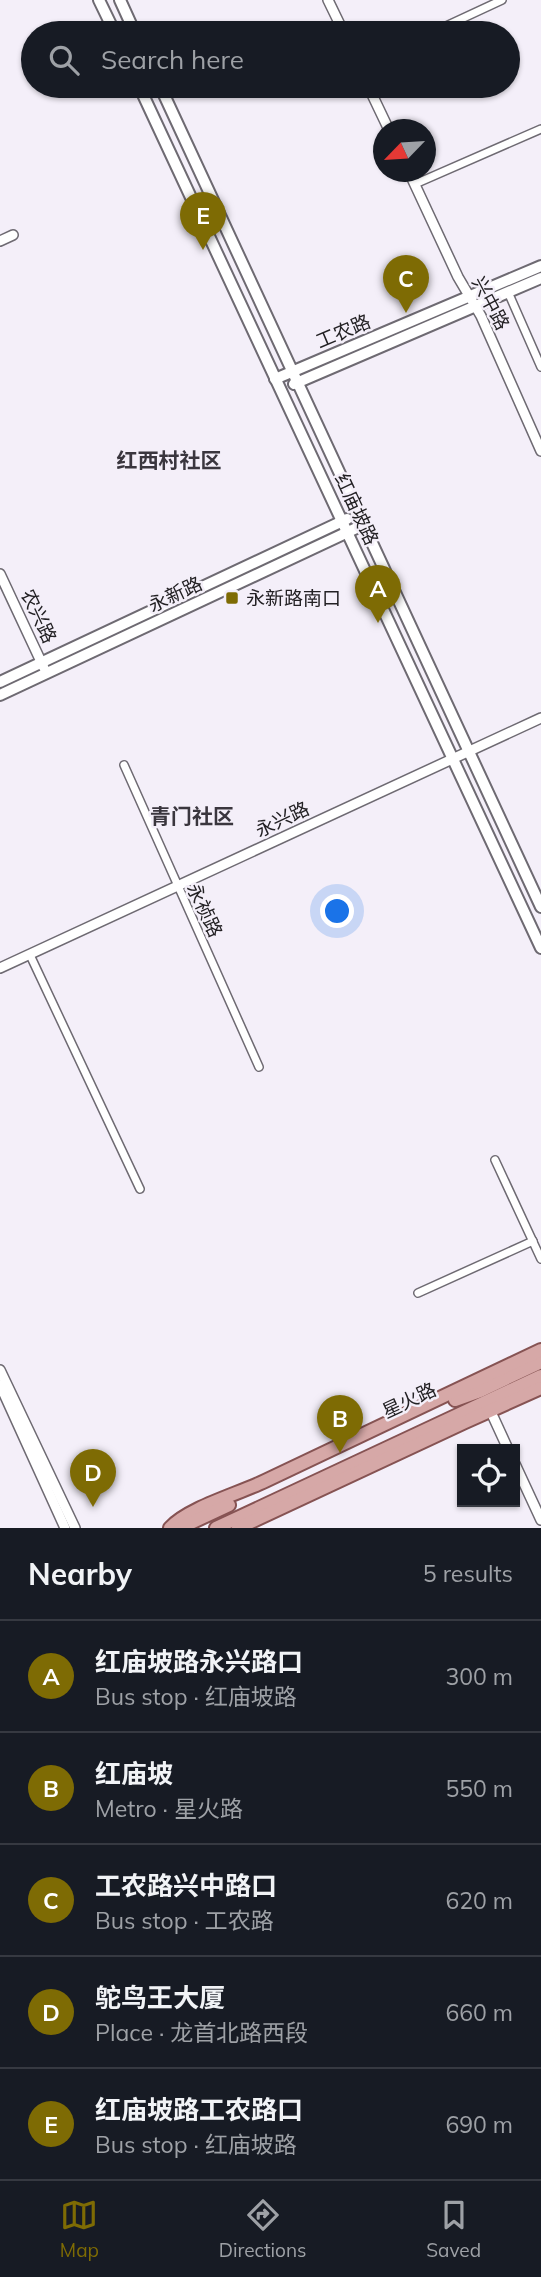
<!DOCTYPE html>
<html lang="en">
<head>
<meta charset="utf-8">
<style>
  :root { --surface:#171b24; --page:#242831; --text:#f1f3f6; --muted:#9ea1a6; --line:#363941; --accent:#7e6b04 }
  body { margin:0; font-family:Mulish,"Noto Sans SC",sans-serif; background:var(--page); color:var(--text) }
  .controls { position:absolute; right:21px; bottom:21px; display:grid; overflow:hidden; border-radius:0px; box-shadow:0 2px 5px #0004 }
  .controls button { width:63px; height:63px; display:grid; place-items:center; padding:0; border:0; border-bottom:2px solid var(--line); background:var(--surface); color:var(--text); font:35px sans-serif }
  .compass { position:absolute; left:373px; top:119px; width:63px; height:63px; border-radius:50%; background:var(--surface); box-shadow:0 2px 5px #0004; rotate:245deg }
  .you { position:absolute; left:338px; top:912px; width:24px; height:24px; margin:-18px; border:5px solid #fff; border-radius:50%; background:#1a73e8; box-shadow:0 0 0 10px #1a73e833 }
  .badge { display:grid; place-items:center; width:46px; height:46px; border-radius:50%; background:var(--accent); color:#fff; font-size:23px; font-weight:700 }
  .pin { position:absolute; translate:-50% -58px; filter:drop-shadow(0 2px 4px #0008) }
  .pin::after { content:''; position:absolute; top:37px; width:24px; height:21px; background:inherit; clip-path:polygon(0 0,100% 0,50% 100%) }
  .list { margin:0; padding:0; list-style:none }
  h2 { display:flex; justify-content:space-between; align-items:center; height:91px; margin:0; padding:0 28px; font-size:30px }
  h2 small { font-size:23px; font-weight:400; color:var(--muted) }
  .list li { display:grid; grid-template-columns:46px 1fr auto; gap:21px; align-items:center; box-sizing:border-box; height:112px; padding:0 28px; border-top:2px solid var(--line) }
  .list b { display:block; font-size:26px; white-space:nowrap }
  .list p { margin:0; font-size:23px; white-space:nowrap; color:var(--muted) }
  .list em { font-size:23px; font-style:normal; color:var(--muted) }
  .icon { flex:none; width:38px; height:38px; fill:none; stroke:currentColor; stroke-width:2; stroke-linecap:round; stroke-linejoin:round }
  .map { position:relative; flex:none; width:541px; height:1528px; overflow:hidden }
  .search { position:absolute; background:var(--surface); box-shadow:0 2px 5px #0004; left:21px; right:21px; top:21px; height:77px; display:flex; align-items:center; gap:18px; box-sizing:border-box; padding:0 24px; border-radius:38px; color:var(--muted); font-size:26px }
  .sheet { height:651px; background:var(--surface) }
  nav { display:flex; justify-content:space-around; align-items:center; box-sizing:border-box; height:98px; border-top:2px solid var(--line); background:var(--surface); font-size:19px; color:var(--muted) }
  nav a { display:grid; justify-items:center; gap:4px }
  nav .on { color:var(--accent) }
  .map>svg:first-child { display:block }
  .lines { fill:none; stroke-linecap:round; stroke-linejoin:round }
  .minor-casing { stroke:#6e6a72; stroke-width:10 }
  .tertiary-casing { stroke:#6e6a72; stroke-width:12 }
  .secondary-casing { stroke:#6e6a72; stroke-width:14 }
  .primary-casing { stroke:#865353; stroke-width:16 }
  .minor { stroke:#fff; stroke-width:7 }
  .tertiary { stroke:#fff; stroke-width:9 }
  .secondary { stroke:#fff; stroke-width:10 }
  .primary { stroke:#d6a8a7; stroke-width:12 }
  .poi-dot { fill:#7e6b04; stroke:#f4eff9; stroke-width:2.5 }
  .labels { text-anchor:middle; stroke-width:5; stroke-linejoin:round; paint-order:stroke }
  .street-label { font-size:19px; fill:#232124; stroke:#f4eff9 }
  .poi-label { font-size:19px; fill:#232124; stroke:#f4eff9; text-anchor:start }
  .neighbourhood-label { font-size:21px; font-weight:bold; fill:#3a363e; stroke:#f4eff9 }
</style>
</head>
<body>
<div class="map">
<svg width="541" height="1528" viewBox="0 0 541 1528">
  <rect width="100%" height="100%" fill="#f4eff9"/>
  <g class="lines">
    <!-- minor casing -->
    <g class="minor-casing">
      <g id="minor">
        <polyline points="431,33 502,0"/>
        <polyline points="415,184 541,129"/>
        <polyline points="508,292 541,367"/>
        <polyline points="124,765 259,1067"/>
        <polyline points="30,955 140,1189"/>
        <polyline points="495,1160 541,1259"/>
        <polyline points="418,1293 533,1241"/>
      </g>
    </g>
    <!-- tertiary casing -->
    <g class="tertiary-casing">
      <g id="tertiary">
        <polyline points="328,0 344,33"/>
        <polyline points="368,86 389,130"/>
        <polyline points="409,172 458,277 481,316 541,451"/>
        <polyline points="0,241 13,235"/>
        <polyline points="0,574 44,668"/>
        <polyline points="0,968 541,718"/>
        <polyline points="0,1370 75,1528"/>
        <polyline points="0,1385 65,1528"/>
        <polyline points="491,1412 508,1449"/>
        <polyline points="515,1464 541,1520"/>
      </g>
    </g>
    <!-- secondary casing -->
    <g class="secondary-casing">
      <g id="secondary">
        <polyline points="99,0 115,33"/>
        <polyline points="120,0 135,33"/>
        <polyline points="139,86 541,948"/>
        <polyline points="160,86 541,907"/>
        <polyline points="275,379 541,266"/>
        <polyline points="294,384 541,278"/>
        <polyline points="0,682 347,519"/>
        <polyline points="0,695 365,524"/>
      </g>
    </g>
    <!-- primary casing -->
    <g class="primary-casing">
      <g id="primary">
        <polyline points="455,1400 480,1391 541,1362"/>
        <path d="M170,1528C188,1508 238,1494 265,1481C357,1438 449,1394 541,1350"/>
        <polyline points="180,1528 229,1505"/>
        <polyline points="216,1528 541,1376"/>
        <polyline points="238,1528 465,1422 541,1388"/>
      </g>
    </g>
    <!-- minor -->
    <use href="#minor" class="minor"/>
    <!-- tertiary -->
    <use href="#tertiary" class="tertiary"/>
    <!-- secondary -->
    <use href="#secondary" class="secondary"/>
    <!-- primary -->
    <use href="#primary" class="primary"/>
  </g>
  <!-- markers -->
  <rect class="poi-dot" x="225" y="591" width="14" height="14" rx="3.5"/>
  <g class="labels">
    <!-- street labels -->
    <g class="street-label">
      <text transform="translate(491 303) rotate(62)" y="7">兴中路</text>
      <text transform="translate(343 331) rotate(-23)" y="7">工农路</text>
      <text transform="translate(357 509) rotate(65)" y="7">红庙坡路</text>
      <text transform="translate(175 594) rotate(-25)" y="7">永新路</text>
      <text transform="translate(39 616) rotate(65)" y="7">农兴路</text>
      <text transform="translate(282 819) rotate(-25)" y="7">永兴路</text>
      <text transform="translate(205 910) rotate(65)" y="7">永祯路</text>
      <text transform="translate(409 1400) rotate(-25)" y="7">星火路</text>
    </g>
    <!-- poi labels -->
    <g class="poi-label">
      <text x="246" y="605">永新路南口</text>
    </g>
    <!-- neighbourhood labels -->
    <g class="neighbourhood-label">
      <text x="169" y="468">红西村社区</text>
      <text x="192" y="824">青门社区</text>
    </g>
  </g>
</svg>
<div class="controls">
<button><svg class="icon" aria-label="locate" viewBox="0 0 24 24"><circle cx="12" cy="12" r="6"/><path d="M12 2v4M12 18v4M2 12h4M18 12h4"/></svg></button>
</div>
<svg class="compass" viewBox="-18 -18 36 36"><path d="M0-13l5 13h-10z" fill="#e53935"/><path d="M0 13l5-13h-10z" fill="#9ea1a6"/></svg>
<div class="you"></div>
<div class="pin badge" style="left:378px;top:623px">A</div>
<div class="pin badge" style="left:340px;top:1453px">B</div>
<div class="pin badge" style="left:406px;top:313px">C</div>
<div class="pin badge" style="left:93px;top:1507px">D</div>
<div class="pin badge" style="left:203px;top:250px">E</div>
<div class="search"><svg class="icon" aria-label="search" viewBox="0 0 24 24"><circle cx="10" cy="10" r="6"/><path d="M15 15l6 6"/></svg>Search here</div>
</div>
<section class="sheet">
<h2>Nearby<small>5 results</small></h2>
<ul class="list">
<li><span class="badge">A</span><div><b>红庙坡路永兴路口</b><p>Bus stop · 红庙坡路</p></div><em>300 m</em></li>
<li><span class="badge">B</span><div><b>红庙坡</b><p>Metro · 星火路</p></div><em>550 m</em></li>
<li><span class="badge">C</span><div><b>工农路兴中路口</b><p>Bus stop · 工农路</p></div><em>620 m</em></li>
<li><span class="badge">D</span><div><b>鸵鸟王大厦</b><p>Place · 龙首北路西段</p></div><em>660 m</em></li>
<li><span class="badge">E</span><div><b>红庙坡路工农路口</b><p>Bus stop · 红庙坡路</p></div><em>690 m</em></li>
</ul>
</section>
<nav>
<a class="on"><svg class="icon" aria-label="map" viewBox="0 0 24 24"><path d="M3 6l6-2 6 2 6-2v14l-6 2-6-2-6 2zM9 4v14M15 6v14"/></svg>Map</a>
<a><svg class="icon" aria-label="directions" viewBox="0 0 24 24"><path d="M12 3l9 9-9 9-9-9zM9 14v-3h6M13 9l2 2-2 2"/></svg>Directions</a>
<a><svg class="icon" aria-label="saved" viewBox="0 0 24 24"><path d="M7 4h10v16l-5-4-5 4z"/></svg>Saved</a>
</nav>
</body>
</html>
